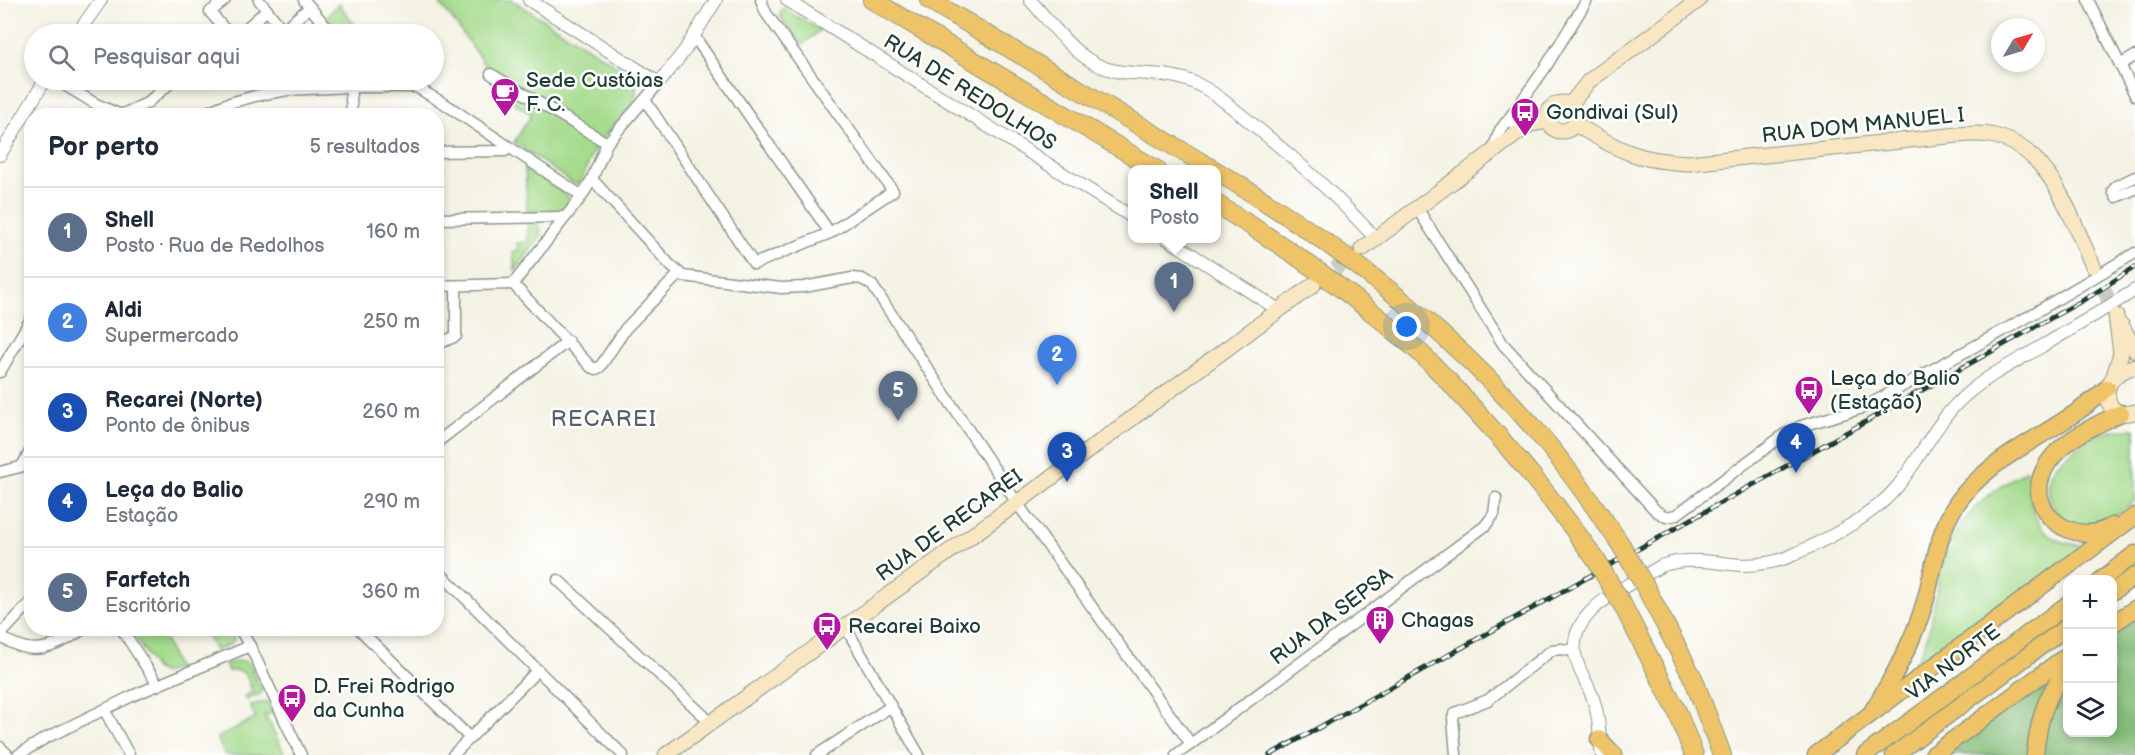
<!DOCTYPE html>
<html lang="pt">
<head>
<meta charset="utf-8">
<style>
  :root { --surface:#fff; --page:#f6f6f7; --text:#1f2937; --muted:#747a83; --line:#e0e1e3; --accent:#7c3aed }
  body { margin:0; font-family:"Balsamiq Sans",sans-serif; background:var(--page); color:var(--text) }
  .controls { position:absolute; right:18px; bottom:18px; display:grid; overflow:hidden; border-radius:12px; box-shadow:0 3px 9px #0003 }
  .controls button { width:54px; height:54px; display:grid; place-items:center; padding:0; border:0; border-bottom:2px solid var(--line); background:var(--surface); color:var(--text); font:30px sans-serif }
  .compass { position:absolute; left:1991px; top:18px; width:54px; height:54px; border-radius:50%; background:var(--surface); box-shadow:0 3px 9px #0003; rotate:52deg }
  .you { position:absolute; left:1407px; top:327px; width:21px; height:21px; margin:-15px; border:4px solid #fff; border-radius:50%; background:#1a73e8; box-shadow:0 0 0 9px #1a73e833 }
  .badge { display:grid; place-items:center; width:39px; height:39px; border-radius:50%; background:var(--accent); color:#fff; font-size:20px; font-weight:700 }
  .pin { position:absolute; translate:-50% -50px; filter:drop-shadow(0 2px 3px #0008) }
  .pin::after { content:''; position:absolute; top:32px; width:21px; height:18px; background:inherit; clip-path:polygon(0 0,100% 0,50% 100%) }
  .popup { position:absolute; left:1128px; top:165px; width:93px; height:78px; box-sizing:border-box; display:grid; place-content:center; border-radius:12px; background:var(--surface); filter:drop-shadow(0 2px 4px #0005); font-size:20px; white-space:nowrap; color:var(--muted) }
  .popup b { font-size:22px; color:var(--text) }
  .popup::after { content:''; position:absolute; left:50%; top:100%; margin-left:-12px; border:12px solid transparent; border-top-color:var(--surface) }
  .list { margin:0; padding:0; list-style:none }
  h2 { display:flex; justify-content:space-between; align-items:center; height:78px; margin:0; padding:0 24px; font-size:26px }
  h2 small { font-size:20px; font-weight:400; color:var(--muted) }
  .list li { display:grid; grid-template-columns:39px 1fr auto; gap:18px; align-items:center; box-sizing:border-box; height:90px; padding:0 24px; border-top:2px solid var(--line) }
  .list b { display:block; font-size:22px; white-space:nowrap }
  .list p { margin:0; font-size:20px; white-space:nowrap; color:var(--muted) }
  .list em { font-size:20px; font-style:normal; color:var(--muted) }
  .icon { flex:none; width:33px; height:33px; fill:none; stroke:currentColor; stroke-width:2; stroke-linecap:round; stroke-linejoin:round }
  .map { position:relative; flex:none; width:2135px; height:755px; overflow:hidden }
  .search { position:absolute; background:var(--surface); box-shadow:0 3px 9px #0003; left:24px; top:24px; width:420px; height:66px; display:flex; align-items:center; gap:15px; box-sizing:border-box; padding:0 21px; border-radius:33px; color:var(--muted); font-size:22px }
  .panel { position:absolute; background:var(--surface); box-shadow:0 3px 9px #0003; left:24px; top:108px; width:420px; height:528px; border-radius:24px }
  .map>svg:first-child { display:block }
  .green { fill:#a5db8c; stroke:#628c60; stroke-width:1.5 }
  .forest { fill:#84bb78; stroke:#527c56; stroke-width:1.5 }
  .lines { fill:none; stroke-linecap:round; stroke-linejoin:round }
  .secondary-tunnel { stroke:#c9cec0; stroke-width:15; stroke-dasharray:15 8; stroke-linecap:butt }
  .minor-casing { stroke:#8a988c; stroke-width:13 }
  .tertiary-casing { stroke:#8a988c; stroke-width:14 }
  .secondary-casing { stroke:#8a988c; stroke-width:17 }
  .trunk-casing { stroke:#8a988c; stroke-width:19 }
  .motorway-casing { stroke:#8a988c; stroke-width:20 }
  .minor { stroke:#fff; stroke-width:10 }
  .tertiary { stroke:#fff; stroke-width:12 }
  .secondary { stroke:#f9e7c3; stroke-width:15 }
  .trunk { stroke:#efc469; stroke-width:16 }
  .motorway { stroke:#efc469; stroke-width:18 }
  .rail-casing { stroke:#1f3d34; stroke-width:5 }
  .rail { stroke:#fff; stroke-width:3; stroke-dasharray:9; stroke-linecap:butt }
  .motorway-bridge-casing { stroke:#8a988c; stroke-width:20; stroke-linecap:butt }
  .motorway-bridge { stroke:#efc469; stroke-width:18 }
  .labels { text-anchor:middle; stroke-width:5; stroke-linejoin:round; paint-order:stroke }
  .poi-label { font-size:21px; fill:#1f3d34; stroke:#fff; text-anchor:start }
  .street-label { font-size:21px; fill:#1f3d34; stroke:#fff }
  .neighbourhood-label { font-size:22px; letter-spacing:1.5px; fill:#59626a; stroke:#fff }
</style>
</head>
<body>
<div class="map">
<svg width="2135" height="755" viewBox="0 0 2135 755">
  <rect width="100%" height="100%" fill="#fff"/>
  <filter id="ink" filterUnits="userSpaceOnUse"><feTurbulence type="fractalNoise" baseFrequency=".0167" numOctaves="2"/><feDisplacementMap in="SourceGraphic" scale="12" xChannelSelector="R" yChannelSelector="G"/><feConvolveMatrix kernelMatrix="1 2 1 2 8 2 1 2 1" color-interpolation-filters="sRGB"/></filter>
  <filter id="wash" filterUnits="userSpaceOnUse"><feTurbulence type="fractalNoise" baseFrequency=".008" numOctaves="4" result="noise"/><feDisplacementMap in="SourceGraphic" scale="24" xChannelSelector="R" yChannelSelector="G"/><feGaussianBlur stdDeviation="1.35" result="paint"/><feColorMatrix in="noise" values="0 0 0 0 0 0 0 0 0 0 0 0 0 0 0 0 0 1.4 0 .05"/><feComposite in="paint" operator="in"/></filter>
  <g filter="url(#wash)">
    <rect width="100%" height="100%" fill="#f4f2e3"/>
    <!-- green -->
    <g class="green">
      <path d="M437,0H512L633,76C648,107 605,127 593,152C588,162 586,173 580,183L576,184L571,182L514,142L532,114L516,105L509,94L506,95L456,24Z"/>
      <polygon points="339,4 362,34 342,34 327,16"/>
      <polygon points="782,9 784,9 820,30 802,45 780,16 780,13"/>
      <polygon points="525,167 565,193 568,198 568,204 563,210 527,212"/>
      <polygon points="528,220 537,223 542,234 515,271 513,251 518,251 517,243 528,242"/>
      <path d="M2135,429V501C2124,509 2112,519 2099,524C2066,537 2036,499 2054,469C2063,455 2095,434 2112,431C2119,429 2127,429 2135,429Z"/>
      <path d="M2027,470C2028,497 2031,526 2058,540C2066,544 2077,545 2086,546L1907,677C1915,662 1925,647 1929,631C1934,607 1938,570 1947,550C1964,512 1992,490 2027,470Z"/>
      <polygon points="145,629 170,629 162,633 177,668 163,674 155,669 134,635"/>
      <polygon points="200,629 230,629 234,639 231,644 215,651 205,629"/>
      <path d="M237,661H244L255,669L252,672L262,690L260,694L247,700L245,696L253,692C246,676 247,668 228,671L225,665Z"/>
      <polygon points="267,701 273,712 264,716 265,719 267,718 285,755 227,755 224,753 217,738 256,718 250,706"/>
    </g>
    <!-- forest -->
    <polygon class="forest" points="2135,619 2135,755 1945,755 2067,667 2068,732 2112,732 2113,635"/>
  </g>
  <g filter="url(#ink)">
    <g class="lines">
      <!-- secondary-tunnel -->
      <g class="secondary-tunnel">
        <polyline points="2093,266 2116,316"/>
        <polyline points="1316,283 1357,253"/>
      </g>
      <!-- minor casing -->
      <g class="minor-casing">
        <g id="minor">
          <polyline points="225,0 210,12 228,33 242,32 267,10"/>
          <polyline points="259,0 283,30 310,7"/>
          <polyline points="304,0 332,34"/>
          <polyline points="2088,0 2135,95"/>
          <polyline points="694,36 830,233"/>
          <polyline points="2120,65 2135,56"/>
          <polyline points="491,74 607,143"/>
          <polyline points="56,80 96,104 121,115 147,103 174,80"/>
          <polyline points="350,80 352,116"/>
          <polyline points="659,83 607,143 592,179 582,196 513,284 591,367 596,369 600,367 626,328 679,274"/>
          <polyline points="645,100 754,264 830,233 893,191 766,13 761,0"/>
          <polyline points="198,116 226,104 255,96 287,90 351,87 416,87 445,104 582,196"/>
          <polyline points="1530,124 1518,126 1513,123 1511,116 1545,68 1587,0"/>
          <polyline points="436,152 505,151 509,148"/>
          <polyline points="1492,152 1500,130 1511,116"/>
          <polyline points="2135,177 2116,186 2113,191 2116,197 2135,189"/>
          <polyline points="592,179 671,266 683,276 781,288 804,287 852,278 862,279 872,285 1017,503 1191,744"/>
          <polyline points="1417,208 1503,344 1656,511 1666,517 1676,515 1785,434 1801,426 1863,408 2026,318 2135,253"/>
          <polyline points="436,219 565,217"/>
          <polyline points="436,286 513,284"/>
          <polyline points="436,345 456,336 456,286"/>
          <polyline points="0,372 32,317"/>
          <polyline points="436,443 568,341"/>
          <polyline points="22,466 32,448"/>
          <polyline points="0,472 32,464"/>
          <polyline points="436,569 623,755"/>
          <polyline points="558,580 703,715 709,723"/>
          <polyline points="845,626 919,755"/>
          <polyline points="121,628 158,685"/>
          <polyline points="239,628 250,646 301,755"/>
          <polyline points="358,628 470,738"/>
          <polyline points="0,635 32,601"/>
          <path d="M0,637C8,641 18,647 27,648C47,652 68,640 84,628"/>
          <polyline points="105,711 129,755"/>
          <polyline points="0,747 8,755"/>
          <polyline points="18,755 44,739 132,696 250,646"/>
          <polyline points="453,755 538,670"/>
          <polyline points="817,755 890,707"/>
          <polyline points="1176,755 1485,526 1494,514 1496,498"/>
          <polyline points="1456,755 1453,718 1455,713 1488,700 1552,650 1561,649 1574,651"/>
        </g>
      </g>
      <!-- tertiary casing -->
      <g class="tertiary-casing">
        <g id="tertiary">
          <polyline points="529,0 659,83 685,50 716,0"/>
          <polyline points="787,0 1132,217"/>
          <path d="M1030,0C1055,27 1078,64 1116,71C1144,76 1170,71 1197,84C1218,94 1237,112 1256,127C1298,161 1339,198 1376,239"/>
          <polyline points="77,34 101,0"/>
          <polyline points="0,155 45,80"/>
          <polyline points="1166,238 1279,310"/>
          <path d="M1602,755C1599,738 1600,721 1595,705C1591,687 1577,671 1575,653C1569,609 1630,585 1661,566C1688,556 1714,563 1742,565C1761,565 1782,561 1799,552C1832,537 1874,515 1897,487C1922,456 1937,419 1968,393C1988,376 2011,364 2034,351C2068,331 2102,311 2135,290"/>
        </g>
      </g>
      <!-- secondary casing -->
      <g class="secondary-casing">
        <g id="secondary">
          <circle cx="1562" cy="117" r="14"/>
          <polyline points="1569,106 1589,81 1699,0"/>
          <path d="M1575,124C1619,150 1637,161 1689,163L1958,135C1968,134 1979,133 1990,135C2051,146 2070,217 2093,266"/>
          <polyline points="1362,249 1530,124 1549,121"/>
          <polyline points="2122,326 2135,350"/>
          <path d="M2135,366C2126,369 2117,373 2111,381C2104,391 2107,410 2121,413C2125,414 2131,413 2135,412"/>
          <polyline points="2113,379 2121,353 2116,316"/>
          <polyline points="666,755 1017,503 1313,285"/>
        </g>
      </g>
      <!-- trunk casing -->
      <g class="trunk-casing">
        <g id="trunk">
          <path d="M2112,526C2074,549 2023,512 2044,470C2057,442 2094,426 2121,413"/>
          <polyline points="2101,580 2135,554"/>
          <polyline points="2112,592 2135,576"/>
          <polyline points="2112,624 2135,609"/>
          <path d="M1872,712C1893,678 1912,644 1924,605C1935,568 1937,525 1964,494C2003,448 2064,429 2107,388"/>
          <polyline points="1599,739 1614,755"/>
          <polyline points="1816,755 2135,516"/>
          <polyline points="1865,755 2068,604"/>
          <polyline points="1894,755 2068,626"/>
          <polyline points="1933,755 2068,655"/>
          <path d="M2035,755C2038,724 2045,693 2068,670"/>
        </g>
      </g>
      <!-- motorway casing -->
      <g class="motorway-casing">
        <g id="motorway">
          <polyline points="872,0 1157,170"/>
          <polyline points="929,0 1214,170"/>
          <path d="M1216,171C1340,245 1457,334 1549,446C1575,478 1598,511 1621,545"/>
          <path d="M1216,204C1284,245 1349,291 1409,343C1432,362 1452,385 1473,408C1517,456 1558,506 1596,560"/>
          <polyline points="1646,588 1694,680 1722,755"/>
          <polyline points="1623,606 1677,711 1694,755"/>
        </g>
      </g>
      <!-- minor -->
      <use href="#minor" class="minor"/>
      <!-- tertiary -->
      <use href="#tertiary" class="tertiary"/>
      <!-- secondary -->
      <use href="#secondary" class="secondary"/>
      <!-- trunk -->
      <use href="#trunk" class="trunk"/>
      <!-- motorway -->
      <use href="#motorway" class="motorway"/>
      <!-- rail casing -->
      <g class="rail-casing">
        <polyline id="rail" points="1270,755 2092,295 2135,267"/>
      </g>
      <!-- rail -->
      <use href="#rail" class="rail"/>
      <!-- motorway-bridge casing -->
      <g class="motorway-bridge-casing">
        <g id="motorway-bridge">
          <polyline points="1621,545 1646,588"/>
          <polyline points="1596,560 1623,606"/>
        </g>
      </g>
      <!-- motorway-bridge -->
      <use href="#motorway-bridge" class="motorway-bridge"/>
    </g>
  </g>
  <!-- icons -->
  <defs>
    <g id="cafe-pin" transform="scale(1.5)"><path d="M0 17L-7.5 6A9.5 9.5 0 1 1 7.5 6Z" fill="#b5179e" stroke="#fff"/><path d="M-5.5-4.5H6V0H3Q3 3.5 0 3.5H-2.5Q-5.5 3.5-5.5 0ZM3-3.2v2h1.7v-2ZM-6 4.5H4V6H-6Z" fill="#fff"/></g>
    <g id="bus-pin" transform="scale(1.5)"><path d="M0 17L-7.5 6A9.5 9.5 0 1 1 7.5 6Z" fill="#b5179e" stroke="#fff"/><path d="M-5-6H5V4H4V6H2V4H-2V6H-4V4H-5ZM-3.5-4V0h7V-4ZM-3.5 1.2v1.5H-2V1.2ZM2 1.2v1.5H3.5V1.2Z" fill="#fff"/></g>
    <g id="building-pin" transform="scale(1.5)"><path d="M0 17L-7.5 6A9.5 9.5 0 1 1 7.5 6Z" fill="#b5179e" stroke="#fff"/><path d="M-4-6H4V6H1V3H-1V6H-4ZM-2.5-4.3h1.7v1.8h-1.7ZM.8-4.3h1.7v1.8H.8ZM-2.5-1h1.7V.8h-1.7ZM.8-1h1.7V.8H.8Z" fill="#fff"/></g>
  </defs>
  <g fill-rule="evenodd">
    <use href="#cafe-pin" x="505" y="92"/>
    <use href="#bus-pin" x="1525" y="112"/>
    <use href="#bus-pin" x="1809" y="390"/>
    <use href="#building-pin" x="1380" y="620"/>
    <use href="#bus-pin" x="827" y="626"/>
    <use href="#bus-pin" x="292" y="698"/>
  </g>
  <g class="labels">
    <!-- poi labels -->
    <g class="poi-label">
      <text x="526" y="87">Sede Custóias<tspan x="526" dy="24">F. C.</tspan></text>
      <text x="1546" y="119">Gondivai (Sul)</text>
      <text x="1830" y="385">Leça do Balio<tspan x="1830" dy="24">(Estação)</tspan></text>
      <text x="1401" y="627">Chagas</text>
      <text x="848" y="633">Recarei Baixo</text>
      <text x="313" y="693">D. Frei Rodrigo<tspan x="313" dy="24">da Cunha</tspan></text>
    </g>
    <!-- street labels -->
    <g class="street-label">
      <text transform="translate(970 92) rotate(32)" y="7">RUA DE REDOLHOS</text>
      <text transform="translate(1863 125) rotate(-6)" y="7">RUA DOM MANUEL I</text>
      <text transform="translate(949 525) rotate(-36)" y="7">RUA DE RECAREI</text>
      <text transform="translate(1331 616) rotate(-37)" y="7">RUA DA SEPSA</text>
      <text transform="translate(1953 662) rotate(-37)" y="7">VIA NORTE</text>
    </g>
    <!-- neighbourhood labels -->
    <g class="neighbourhood-label">
      <text x="604" y="426">RECAREI</text>
    </g>
  </g>
</svg>
<div class="controls">
<button>+</button>
<button>−</button>
<button><svg class="icon" aria-label="layers" viewBox="0 0 24 24"><path d="M12 4l9 5-9 5-9-5zM3 14l9 5 9-5"/></svg></button>
</div>
<svg class="compass" viewBox="-18 -18 36 36"><path d="M0-13l5 13h-10z" fill="#e53935"/><path d="M0 13l5-13h-10z" fill="#747a83"/></svg>
<div class="you"></div>
<div class="pin badge" style="left:1174px;top:312px;background:#5c6f8a">1</div>
<div class="popup"><b>Shell</b>Posto</div>
<div class="pin badge" style="left:1057px;top:385px;background:#3f7fe0">2</div>
<div class="pin badge" style="left:1067px;top:482px;background:#1a4fb4">3</div>
<div class="pin badge" style="left:1796px;top:473px;background:#1a4fb4">4</div>
<div class="pin badge" style="left:898px;top:421px;background:#5c6f8a">5</div>
<div class="search"><svg class="icon" aria-label="search" viewBox="0 0 24 24"><circle cx="10" cy="10" r="6"/><path d="M15 15l6 6"/></svg>Pesquisar aqui</div>
<section class="panel">
<h2>Por perto<small>5 resultados</small></h2>
<ul class="list">
<li><span class="badge" style="background:#5c6f8a">1</span><div><b>Shell</b><p>Posto · Rua de Redolhos</p></div><em>160 m</em></li>
<li><span class="badge" style="background:#3f7fe0">2</span><div><b>Aldi</b><p>Supermercado</p></div><em>250 m</em></li>
<li><span class="badge" style="background:#1a4fb4">3</span><div><b>Recarei (Norte)</b><p>Ponto de ônibus</p></div><em>260 m</em></li>
<li><span class="badge" style="background:#1a4fb4">4</span><div><b>Leça do Balio</b><p>Estação</p></div><em>290 m</em></li>
<li><span class="badge" style="background:#5c6f8a">5</span><div><b>Farfetch</b><p>Escritório</p></div><em>360 m</em></li>
</ul>
</section>
</div>
</body>
</html>
